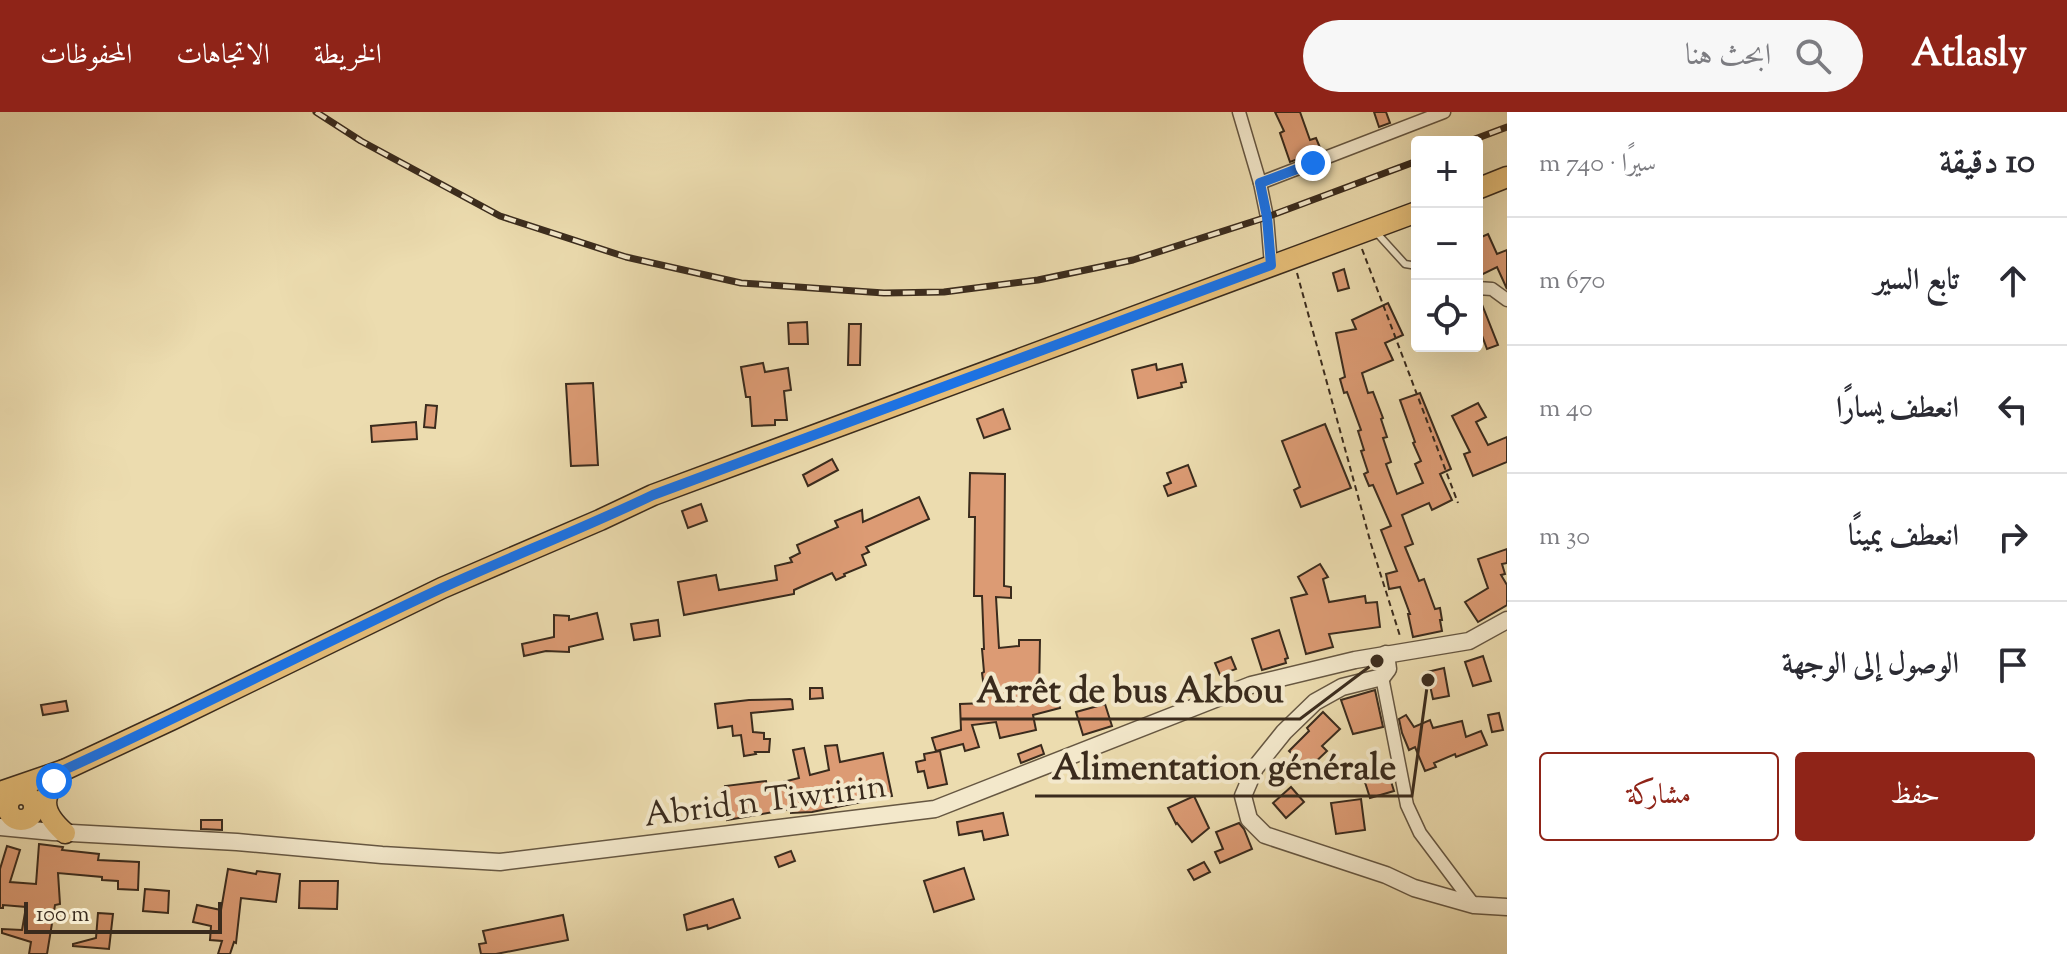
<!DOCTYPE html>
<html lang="ar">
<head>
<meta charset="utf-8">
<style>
  :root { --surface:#fff; --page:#f7f7f7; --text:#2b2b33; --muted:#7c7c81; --line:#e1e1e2; --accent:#8f2418 }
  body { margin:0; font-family:"Sorts Mill Goudy",Amiri,serif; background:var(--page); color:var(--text); direction:rtl }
  .controls { position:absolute; right:24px; top:24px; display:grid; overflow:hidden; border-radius:8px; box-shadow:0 8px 32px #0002 }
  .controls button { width:72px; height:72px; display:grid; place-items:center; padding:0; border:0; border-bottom:2px solid var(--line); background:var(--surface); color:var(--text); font:40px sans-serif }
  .scale { position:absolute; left:24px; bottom:20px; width:198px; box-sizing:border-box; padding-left:8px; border:4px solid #3a2b1d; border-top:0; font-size:22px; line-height:28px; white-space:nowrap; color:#3a2b1d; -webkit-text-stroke:6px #f3e8cb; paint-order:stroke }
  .stop { position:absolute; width:24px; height:24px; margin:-18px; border:6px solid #1a73e8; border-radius:50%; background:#fff }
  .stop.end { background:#1a73e8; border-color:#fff; box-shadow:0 2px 8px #0008 }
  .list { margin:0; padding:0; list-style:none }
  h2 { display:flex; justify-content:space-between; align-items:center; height:104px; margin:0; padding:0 32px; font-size:34px }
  h2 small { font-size:26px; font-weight:400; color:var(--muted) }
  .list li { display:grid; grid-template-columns:52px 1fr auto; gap:24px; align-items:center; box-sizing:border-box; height:128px; padding:0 32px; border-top:2px solid var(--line) }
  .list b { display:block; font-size:30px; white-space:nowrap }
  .list em { font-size:26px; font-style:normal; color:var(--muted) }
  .actions { display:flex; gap:16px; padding:24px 32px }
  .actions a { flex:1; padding:18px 0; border:2px solid var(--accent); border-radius:8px; text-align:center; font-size:28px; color:var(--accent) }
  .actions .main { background:var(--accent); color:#fff }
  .icon { flex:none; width:44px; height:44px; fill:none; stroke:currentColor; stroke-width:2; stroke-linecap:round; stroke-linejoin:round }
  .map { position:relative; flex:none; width:1507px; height:842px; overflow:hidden; direction:ltr }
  header { display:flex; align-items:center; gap:48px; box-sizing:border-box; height:112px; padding:0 40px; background:var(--accent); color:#fff }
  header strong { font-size:38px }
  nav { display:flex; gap:44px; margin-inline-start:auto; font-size:28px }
  .search { width:560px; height:72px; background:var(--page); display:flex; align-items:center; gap:20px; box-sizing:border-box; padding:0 28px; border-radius:44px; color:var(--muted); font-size:30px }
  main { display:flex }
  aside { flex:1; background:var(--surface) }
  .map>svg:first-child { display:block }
  .building { fill:#dc9b74; stroke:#3a2b1d; stroke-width:2 }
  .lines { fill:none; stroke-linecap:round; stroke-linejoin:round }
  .service-casing { stroke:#665742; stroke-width:9 }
  .minor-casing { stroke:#665742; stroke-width:15 }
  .tertiary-casing { stroke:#665742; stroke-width:19 }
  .primary-casing { stroke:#3a2b1d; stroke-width:23 }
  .path { stroke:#3a2b1d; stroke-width:2; stroke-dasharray:6 4; stroke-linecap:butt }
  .service { stroke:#f3e8cb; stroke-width:6 }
  .minor { stroke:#f3e8cb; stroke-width:12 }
  .tertiary { stroke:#f3e8cb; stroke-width:16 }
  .primary { stroke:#e6be78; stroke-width:20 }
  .rail-casing { stroke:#3a2b1d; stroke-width:7 }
  .rail { stroke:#f3e8cb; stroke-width:4; stroke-dasharray:12; stroke-linecap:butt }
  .route { stroke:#1a73e8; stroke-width:10 }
  .labels { text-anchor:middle; stroke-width:8; stroke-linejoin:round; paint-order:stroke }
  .street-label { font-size:34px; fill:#3a2b1d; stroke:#f3e8cb }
  .leader { fill:none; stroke:#3a2b1d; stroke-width:3 }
  .callout-dot { fill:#3a2b1d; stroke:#f3e8cb; stroke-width:3 }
  .callout-label { font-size:36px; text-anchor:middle; font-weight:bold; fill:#3a2b1d; stroke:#f3e8cb; stroke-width:8; stroke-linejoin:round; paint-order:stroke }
</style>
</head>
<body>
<header>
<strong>Atlasly</strong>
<div class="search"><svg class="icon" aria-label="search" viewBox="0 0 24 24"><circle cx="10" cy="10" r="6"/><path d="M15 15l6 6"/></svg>ابحث هنا</div>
<nav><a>الخريطة</a><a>الاتجاهات</a><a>المحفوظات</a></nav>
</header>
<main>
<aside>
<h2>10 دقيقة<small>سيرًا · 740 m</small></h2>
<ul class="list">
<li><svg class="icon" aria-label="ahead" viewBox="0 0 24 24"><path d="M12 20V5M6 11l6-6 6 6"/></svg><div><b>تابع السير</b></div><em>670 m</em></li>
<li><svg class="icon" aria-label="left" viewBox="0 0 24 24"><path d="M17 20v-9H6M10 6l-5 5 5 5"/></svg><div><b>انعطف يسارًا</b></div><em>40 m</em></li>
<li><svg class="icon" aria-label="right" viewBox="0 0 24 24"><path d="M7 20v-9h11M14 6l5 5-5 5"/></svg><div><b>انعطف يمينًا</b></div><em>30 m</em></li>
<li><svg class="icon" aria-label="arrive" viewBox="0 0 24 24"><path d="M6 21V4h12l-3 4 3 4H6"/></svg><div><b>الوصول إلى الوجهة</b></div></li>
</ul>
<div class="actions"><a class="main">حفظ</a><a>مشاركة</a></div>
</aside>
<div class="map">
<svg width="1507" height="842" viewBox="0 0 1507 842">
  <rect width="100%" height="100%" fill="#ecdcaf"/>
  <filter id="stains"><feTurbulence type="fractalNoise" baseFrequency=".0025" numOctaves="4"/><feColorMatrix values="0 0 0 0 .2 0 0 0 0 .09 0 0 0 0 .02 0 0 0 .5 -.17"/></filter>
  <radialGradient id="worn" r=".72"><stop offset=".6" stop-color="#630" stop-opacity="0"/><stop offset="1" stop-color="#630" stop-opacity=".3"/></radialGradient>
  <!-- building -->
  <g class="building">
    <polygon points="1275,0 1300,0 1310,28 1316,26 1321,38 1290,50 1280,21 1284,19"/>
    <polygon points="1374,0 1386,0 1390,11 1379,15"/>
    <polygon points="1488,122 1497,142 1507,138 1507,177 1497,155 1477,165 1477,127"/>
    <polygon points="1344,157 1349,176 1338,179 1333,161"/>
    <polygon points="1477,185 1479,185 1498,233 1487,237 1481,221 1477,223"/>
    <polygon points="1388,191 1403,223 1385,231 1393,248 1362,261 1368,281 1373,280 1383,306 1381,307 1387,325 1383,326 1391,350 1386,352 1397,382 1423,371 1415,352 1421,349 1413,331 1415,330 1400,288 1420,281 1451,357 1440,362 1452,388 1432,398 1429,391 1402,403 1413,432 1405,435 1419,469 1424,467 1435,497 1440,496 1442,508 1440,508 1442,519 1413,525 1408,502 1410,502 1400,475 1389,477 1386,462 1397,459 1381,418 1391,414 1373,373 1369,374 1364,362 1368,360 1361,339 1364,338 1358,319 1361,318 1347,280 1344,281 1340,267 1345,265 1336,221 1356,217 1352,208"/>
    <polygon points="807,210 808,232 789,232 788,211"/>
    <polygon points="849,212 861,212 860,253 848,253"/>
    <polygon points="763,251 765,260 788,256 791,278 784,279 787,308 775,308 775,313 752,314 750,285 746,285 741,255"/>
    <polygon points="1156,252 1157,258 1182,252 1186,270 1181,271 1182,275 1138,286 1132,258"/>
    <polygon points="593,271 598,353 571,354 566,272"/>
    <polygon points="1478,291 1486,305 1476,310 1488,333 1507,325 1507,350 1473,364 1464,342 1470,340 1452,304"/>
    <polygon points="426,293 437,294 435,316 424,315"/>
    <polygon points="1003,297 1010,317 984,326 977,307"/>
    <polygon points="416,310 417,327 372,330 371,314"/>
    <polygon points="1325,312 1351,376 1301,395 1294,378 1300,375 1282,329"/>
    <polygon points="832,347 838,358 808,374 803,363"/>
    <polygon points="1188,353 1196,374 1168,384 1164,374 1171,371 1167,361"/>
    <polygon points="970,361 1005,362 1004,474 1011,475 1011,486 996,485 999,536 1019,534 1019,528 1040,528 1039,582 1055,578 1060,596 1033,603 1036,618 1000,626 996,610 972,613 979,635 965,639 963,632 936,639 932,626 961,618 960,592 986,591 982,561 984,560 982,537 984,537 982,484 974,484 975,405 969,405"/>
    <polygon points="919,385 929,407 866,435 869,440 862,443 866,453 844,462 845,464 836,468 832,461 794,478 794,482 684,503 678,470 716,463 719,478 777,468 775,454 792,450 790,446 800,441 797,433 838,415 835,409 862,398 863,410"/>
    <polygon points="701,392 707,409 688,416 682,399"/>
    <polygon points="1507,437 1507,451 1502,452 1505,462 1501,463 1507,473 1507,493 1478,510 1465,490 1488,476 1478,447"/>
    <polygon points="1320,452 1328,465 1323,467 1329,490 1365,484 1366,491 1377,490 1380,515 1329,522 1333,535 1306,542 1291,486 1307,482 1298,465"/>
    <polygon points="597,501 603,527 569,535 569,540 546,539 524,544 522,532 554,525 554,503 569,504 569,508"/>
    <polygon points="658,508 660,524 634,528 631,512"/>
    <polygon points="1279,518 1288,546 1285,547 1286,551 1262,558 1252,527"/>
    <polygon points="1483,544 1491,569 1473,574 1465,550"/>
    <polygon points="1231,545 1236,557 1220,563 1215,551"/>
    <polygon points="1444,556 1449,584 1433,587 1427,560"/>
    <polygon points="810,576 822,576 823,586 810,587"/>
    <polygon points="1375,578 1383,615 1353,622 1341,588"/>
    <polygon points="790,587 792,588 793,597 751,601 753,620 764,621 764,627 770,627 769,640 755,640 756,642 744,644 741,623 733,624 732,614 718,616 715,592 749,588"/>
    <polygon points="66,589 68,599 43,603 41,593"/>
    <polygon points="1105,592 1112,614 1083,623 1076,600"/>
    <polygon points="1323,600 1340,617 1322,634 1327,639 1308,657 1289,639 1309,619 1307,616"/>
    <polygon points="1499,601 1503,618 1492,620 1488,603"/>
    <polygon points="1406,603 1414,615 1430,608 1433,616 1462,609 1466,625 1481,619 1487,633 1456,645 1455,642 1434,651 1436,655 1425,659 1415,635 1409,638 1402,621 1399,607"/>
    <polygon points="837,633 840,650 883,641 892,684 812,700 791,701 791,697 727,708 725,692 727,692 725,674 766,669 767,674 799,666 793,638 804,636 810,663 829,658 825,634"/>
    <polygon points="1041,633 1044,642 1021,651 1018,642"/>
    <polygon points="940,639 947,672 928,676 924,659 918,660 916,650 925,648 924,642"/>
    <polygon points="1386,653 1394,679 1370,686 1364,667 1373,665 1370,658"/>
    <polygon points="1291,675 1304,690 1286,706 1273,691"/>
    <polygon points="1194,684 1209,716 1192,730 1177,711 1176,712 1168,696"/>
    <polygon points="1361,687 1365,718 1336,722 1331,691"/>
    <polygon points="1003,701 1008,723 984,728 982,719 959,723 957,710"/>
    <polygon points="201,708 222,708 222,718 201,717"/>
    <polygon points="1239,711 1244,717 1252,737 1220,751 1215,740 1223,737 1216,720"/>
    <polygon points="39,732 63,735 62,738 99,742 98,748 139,750 138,778 118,777 118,769 102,768 102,765 58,761 60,792 55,793 47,842 29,842 31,830 2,821 2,817 22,818 26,795 3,793 3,796 0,796 0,757 7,734 20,738 10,770 36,772"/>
    <polygon points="791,739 795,749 779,755 775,745"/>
    <polygon points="1204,750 1210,760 1194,768 1188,758"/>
    <polygon points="964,756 974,787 934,800 924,769"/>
    <polygon points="228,757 256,762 257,759 280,762 276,790 241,786 236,831 234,830 230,842 218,842 222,829 210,828 211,814 193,810 197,793 221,798"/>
    <polygon points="300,769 338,769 337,797 299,796"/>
    <polygon points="145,777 169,779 168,801 143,799"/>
    <polygon points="733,787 740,806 708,817 707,813 687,818 684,803"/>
    <polygon points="98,801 113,802 109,837 73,834 73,832 96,826"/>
    <polygon points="563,803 568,828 496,842 481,842 479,832 486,831 483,819"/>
  </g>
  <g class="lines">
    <!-- service casing -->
    <g class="service-casing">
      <polyline id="service" points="1375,119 1405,152 1417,154"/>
    </g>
    <!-- minor casing -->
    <g class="minor-casing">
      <g id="minor">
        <polyline points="1239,0 1260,71 1267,105 1271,153"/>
        <polyline points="1260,71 1444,0"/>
        <polyline points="1477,176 1492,177 1507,188"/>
        <polyline points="1382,565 1407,693 1420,721 1474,793"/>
      </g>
    </g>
    <!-- tertiary casing -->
    <g class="tertiary-casing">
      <g id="tertiary">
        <polyline points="1386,542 1388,557 1382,565 1342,575 1315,590 1284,620 1255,656 1243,684 1249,707 1265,723 1386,763 1414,776 1474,793 1507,795"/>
        <polyline points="0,715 53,720 237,730 382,743 500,750 935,697 1251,573 1355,548 1469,529 1507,508"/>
      </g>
    </g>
    <!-- primary casing -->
    <g class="primary-casing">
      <g id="primary">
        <polyline points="1477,77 1507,65"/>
        <path d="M64,658C42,683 38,697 65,721"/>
        <polyline points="0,680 64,658 173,607 442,476 600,408 653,383 1417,100"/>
        <circle cx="21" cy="695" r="13"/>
      </g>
    </g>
    <!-- path -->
    <g class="path">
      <polyline points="1362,137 1458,391"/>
      <polyline points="1297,161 1371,432 1400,524"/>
    </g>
    <!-- service -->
    <use href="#service" class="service"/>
    <!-- minor -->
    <use href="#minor" class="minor"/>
    <!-- tertiary -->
    <use href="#tertiary" class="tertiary"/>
    <!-- primary -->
    <use href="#primary" class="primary"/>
    <!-- rail casing -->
    <g class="rail-casing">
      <g id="rail">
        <polyline points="316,0 361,29 500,104 626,145 741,171 884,181 944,180 1038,168 1133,148 1267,105 1417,49"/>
        <polyline points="1467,30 1507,15"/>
      </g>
    </g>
    <!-- rail -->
    <use href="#rail" class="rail"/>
  </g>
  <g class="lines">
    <!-- route -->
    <path class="route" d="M54,669L64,658C191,600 315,535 442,476C512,444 584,416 653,383L1271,153L1267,105L1260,71L1313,51"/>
  </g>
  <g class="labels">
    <!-- street labels -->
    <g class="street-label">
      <text transform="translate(765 687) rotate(-7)" y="12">Abrid n Tiwririn</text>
    </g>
  </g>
  <!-- callouts -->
  <path class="leader" d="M1377 549L1300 607H961M1428 568L1412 684H1035"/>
  <g class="callout-dot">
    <circle cx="1377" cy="549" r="8"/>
    <circle cx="1428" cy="568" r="8"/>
  </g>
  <g class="callout-label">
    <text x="1130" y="590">Arrêt de bus Akbou</text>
    <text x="1224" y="667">Alimentation générale</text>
  </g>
  <rect width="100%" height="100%" filter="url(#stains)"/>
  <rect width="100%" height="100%" fill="url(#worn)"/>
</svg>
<div class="controls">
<button>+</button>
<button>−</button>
<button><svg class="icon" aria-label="locate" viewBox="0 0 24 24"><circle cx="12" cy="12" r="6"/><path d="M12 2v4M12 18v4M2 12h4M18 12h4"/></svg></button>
</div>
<div class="scale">100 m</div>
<div class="stop" style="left:54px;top:669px"></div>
<div class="stop end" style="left:1313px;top:51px"></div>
</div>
</main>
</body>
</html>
